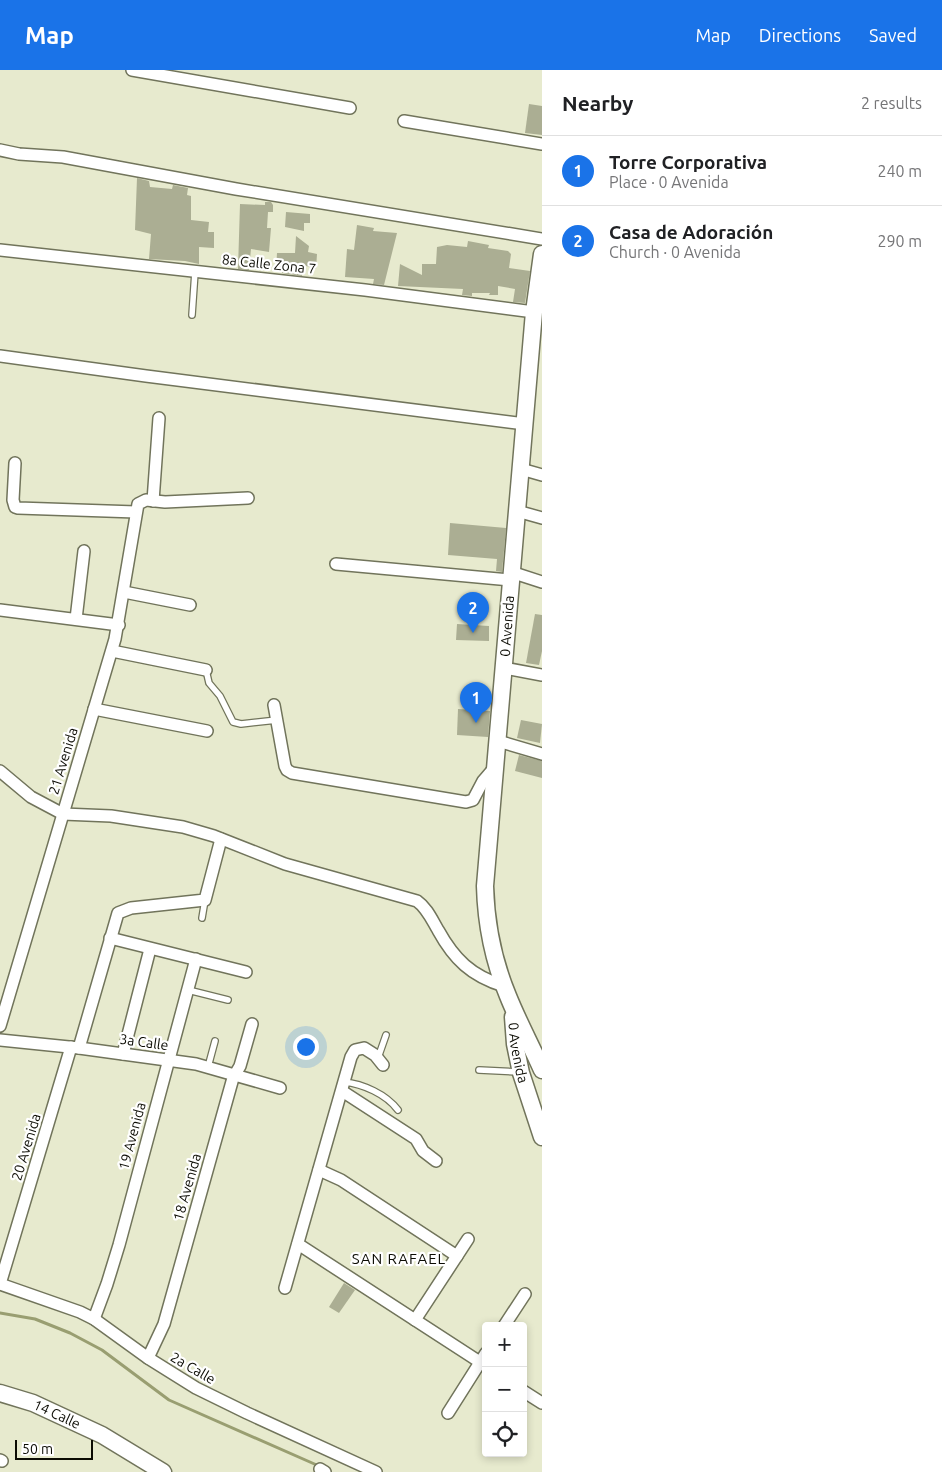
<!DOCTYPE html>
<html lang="en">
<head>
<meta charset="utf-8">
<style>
  :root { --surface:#fff; --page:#f2f2f2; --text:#202124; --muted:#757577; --line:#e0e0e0; --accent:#1a73e8 }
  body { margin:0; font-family:Ubuntu,sans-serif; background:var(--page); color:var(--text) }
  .controls { position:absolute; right:15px; bottom:15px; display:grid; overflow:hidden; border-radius:5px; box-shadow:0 2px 8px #0003 }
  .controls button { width:45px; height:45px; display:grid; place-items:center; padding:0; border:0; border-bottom:1px solid var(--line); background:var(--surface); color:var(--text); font:25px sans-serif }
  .scale { position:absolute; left:15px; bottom:12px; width:78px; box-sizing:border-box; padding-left:5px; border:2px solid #0c0c04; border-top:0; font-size:14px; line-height:18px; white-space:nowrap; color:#0c0c04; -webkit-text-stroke:4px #fff; paint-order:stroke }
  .you { position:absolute; left:305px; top:976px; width:18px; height:18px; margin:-12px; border:4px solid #fff; border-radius:50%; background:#1a73e8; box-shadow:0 0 0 8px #1a73e833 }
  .badge { display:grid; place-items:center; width:32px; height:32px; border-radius:50%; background:var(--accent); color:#fff; font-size:16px; font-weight:700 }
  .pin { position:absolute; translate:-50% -41px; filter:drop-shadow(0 1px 2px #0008) }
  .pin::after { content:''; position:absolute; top:26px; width:18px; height:15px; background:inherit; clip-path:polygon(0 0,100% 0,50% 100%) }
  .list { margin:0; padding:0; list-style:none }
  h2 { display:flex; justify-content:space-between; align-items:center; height:65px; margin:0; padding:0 20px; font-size:21px }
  h2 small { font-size:16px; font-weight:400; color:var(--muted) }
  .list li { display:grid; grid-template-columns:32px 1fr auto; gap:15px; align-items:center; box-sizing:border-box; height:70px; padding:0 20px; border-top:1px solid var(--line) }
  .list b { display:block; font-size:19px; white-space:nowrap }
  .list p { margin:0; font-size:16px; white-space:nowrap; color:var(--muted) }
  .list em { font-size:16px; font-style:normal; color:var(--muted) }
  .icon { flex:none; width:28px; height:28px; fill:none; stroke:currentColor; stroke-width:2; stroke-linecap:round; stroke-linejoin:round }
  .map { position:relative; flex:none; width:542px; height:1402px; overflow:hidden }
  header { display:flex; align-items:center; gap:30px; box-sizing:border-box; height:70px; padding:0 25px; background:var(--accent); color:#fff }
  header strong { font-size:24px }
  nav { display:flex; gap:28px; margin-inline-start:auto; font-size:18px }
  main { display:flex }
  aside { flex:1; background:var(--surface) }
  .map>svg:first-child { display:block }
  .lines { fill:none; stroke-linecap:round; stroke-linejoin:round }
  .stream { stroke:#999e71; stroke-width:3 }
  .building { fill:#abae93 }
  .lane-casing { stroke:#71745b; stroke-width:8 }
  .street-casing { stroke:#71745b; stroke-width:14 }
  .secondary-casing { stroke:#71745b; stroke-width:19 }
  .lane { stroke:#fff; stroke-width:5.5 }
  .street { stroke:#fff; stroke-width:11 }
  .secondary { stroke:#fff; stroke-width:16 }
  .labels { text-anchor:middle; stroke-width:4.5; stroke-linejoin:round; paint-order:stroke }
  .street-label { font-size:14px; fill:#0c0c04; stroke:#fff }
  .neighbourhood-label { font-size:15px; letter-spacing:1px; fill:#0c0c04; stroke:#fff }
</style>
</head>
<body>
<header>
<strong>Map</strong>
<nav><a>Map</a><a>Directions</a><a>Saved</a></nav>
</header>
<main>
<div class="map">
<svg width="542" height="1402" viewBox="0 0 542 1402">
  <rect width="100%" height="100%" fill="#e7eace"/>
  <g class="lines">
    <!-- stream -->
    <polyline class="stream" points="0,1243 35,1249 70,1263 102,1280 169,1330 319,1396"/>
  </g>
  <!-- building -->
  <g class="building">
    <polygon points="529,34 542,36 542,65 525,63"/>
    <polygon points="137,108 149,111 150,117 172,119 173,115 188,118 187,125 191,126 191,150 209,152 208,162 214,162 214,178 199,177 199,194 185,191 149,189 151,164 135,160"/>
    <polygon points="265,132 271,132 273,135 273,142 268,142 267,158 271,158 269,182 251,179 249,200 238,199 240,134 265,135"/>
    <polygon points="286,142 310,144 310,153 304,153 304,161 285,157"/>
    <polygon points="357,155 374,158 373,161 397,163 384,215 373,214 374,209 345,207 347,179 354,180"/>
    <polygon points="296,166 309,176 308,182 317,184 316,199 303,195 302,206 282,203 282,200 276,200 277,183 295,183"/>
    <polygon points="468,171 489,175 488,178 508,181 511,184 509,198 530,201 525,233 513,232 515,219 498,216 498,225 489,225 490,223 472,223 472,226 462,225 463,219 398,216 400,194 422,205 422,194 436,194 437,177 447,175 467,177"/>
    <polygon points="450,453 506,458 502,502 496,501 497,489 448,485"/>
    <polygon points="535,544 542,545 542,581 539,595 526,593"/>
    <polygon points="457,554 489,556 489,571 456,570"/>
    <polygon points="458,639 490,641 488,667 457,665"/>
    <polygon points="521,650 542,654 540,673 517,668"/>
    <polygon points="519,685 542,691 542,708 515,701"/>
    <polygon points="344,1213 355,1220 339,1243 329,1237"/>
  </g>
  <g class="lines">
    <!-- lane casing -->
    <g class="lane-casing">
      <g id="lane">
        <polyline points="192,245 195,202"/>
        <polyline points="206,600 209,613 220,626 233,652 241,654 277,650"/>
        <polyline points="202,848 205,830"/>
        <polyline points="188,920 228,930"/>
        <polyline points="375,985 379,985 386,965"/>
        <polyline points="208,997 215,971"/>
        <polyline points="479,1000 519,1002"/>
        <path d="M344,1012C363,1014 386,1024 398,1040"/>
      </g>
    </g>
    <!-- street casing -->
    <g class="street-casing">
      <g id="street">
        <polyline points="132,0 350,38"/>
        <polyline points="404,51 542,74"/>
        <polyline points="0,80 19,84 63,87 236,119 542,169"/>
        <polyline points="0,180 365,220 534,242"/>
        <polyline points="0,286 146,306 525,354"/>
        <polyline points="15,393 13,430 15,437 18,438 136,442"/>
        <polyline points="521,399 542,405"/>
        <polyline points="153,431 159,348"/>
        <polyline points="517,441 542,448"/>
        <polyline points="336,494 511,510"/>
        <polyline points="511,502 542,512"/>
        <polyline points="124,522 190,535"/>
        <polyline points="0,540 119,555"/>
        <polyline points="76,549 84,481"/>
        <polyline points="112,581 206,600"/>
        <polyline points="504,598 542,605"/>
        <polyline points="274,635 285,696 287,700 292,703 466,732 473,730 483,711 495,697"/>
        <polyline points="94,639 207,661"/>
        <polyline points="498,671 542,684"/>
        <path d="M0,701L31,727L63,744L111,746L183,757L214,766L285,794L417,831C427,838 432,850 438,860C454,889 471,906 504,916"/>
        <polyline points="110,868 246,902"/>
        <polyline points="0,956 115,569 138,434 146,430 165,432 248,428"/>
        <polyline points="0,970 79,978 196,994 280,1018"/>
        <polyline points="79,978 118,843 131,838 205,830 221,769"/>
        <polyline points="123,984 150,879"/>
        <polyline points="342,1021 416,1069 423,1081 436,1091"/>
        <polyline points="319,1100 341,1110 457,1186"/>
        <polyline points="298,1174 486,1296"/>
        <polyline points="0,1214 80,1242 94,1249 148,1288 196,1318 247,1343 376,1402"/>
        <polyline points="0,1214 71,977"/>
        <polyline points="285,1218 351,987 355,980 364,978 375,985 383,995"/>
        <polyline points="94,1249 107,1214 119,1175 196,889"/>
        <polyline points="415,1250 468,1169"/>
        <polyline points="504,1256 525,1224"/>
        <polyline points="148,1288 164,1254 233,1008 240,996 252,954"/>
        <polyline points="523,1321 542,1333"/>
        <polyline points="448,1343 486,1283"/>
        <polyline points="0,1390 2,1391"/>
        <polyline points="320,1399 325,1402"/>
      </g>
    </g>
    <!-- secondary casing -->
    <g class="secondary-casing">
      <g id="secondary">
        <path d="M542,184L534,242L485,816C486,854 493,890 508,926C518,951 531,975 542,1000"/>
        <path id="s1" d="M513,947L515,974L521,1003L542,1067"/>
        <path id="s2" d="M0,1323L33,1333L102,1365L163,1402"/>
      </g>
    </g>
    <!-- lane -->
    <use href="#lane" class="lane"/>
    <!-- street -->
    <use href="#street" class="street"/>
    <!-- secondary -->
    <use href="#secondary" class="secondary"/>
  </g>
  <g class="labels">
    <!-- street labels -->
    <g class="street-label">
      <text transform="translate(269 194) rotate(6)" y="5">8a Calle Zona 7</text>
      <text transform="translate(507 556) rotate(-86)" y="5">0 Avenida</text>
      <text transform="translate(63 691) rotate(-73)" y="5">21 Avenida</text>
      <text transform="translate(144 972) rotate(8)" y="5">3a Calle</text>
      <text dy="5" stroke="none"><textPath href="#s1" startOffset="36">0 Avenida</textPath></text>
      <text transform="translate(132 1066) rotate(-75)" y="5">19 Avenida</text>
      <text transform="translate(26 1077) rotate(-73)" y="5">20 Avenida</text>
      <text transform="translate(187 1117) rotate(-74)" y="5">18 Avenida</text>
      <text transform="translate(193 1298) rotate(30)" y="5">2a Calle</text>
      <text dy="5" stroke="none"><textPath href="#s2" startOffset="61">14 Calle</textPath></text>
    </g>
    <!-- neighbourhood labels -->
    <g class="neighbourhood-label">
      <text x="399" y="1194">SAN RAFAEL</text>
    </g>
  </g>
</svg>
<div class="controls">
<button>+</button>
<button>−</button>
<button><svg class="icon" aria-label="locate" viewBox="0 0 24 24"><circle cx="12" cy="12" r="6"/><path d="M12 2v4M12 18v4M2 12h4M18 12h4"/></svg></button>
</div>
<div class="scale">50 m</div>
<div class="you"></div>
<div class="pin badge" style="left:476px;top:653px">1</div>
<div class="pin badge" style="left:473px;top:563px">2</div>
</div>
<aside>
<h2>Nearby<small>2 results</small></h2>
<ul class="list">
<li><span class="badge">1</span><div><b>Torre Corporativa</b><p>Place · 0 Avenida</p></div><em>240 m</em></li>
<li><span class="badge">2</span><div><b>Casa de Adoración</b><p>Church · 0 Avenida</p></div><em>290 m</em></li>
</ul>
</aside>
</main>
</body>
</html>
